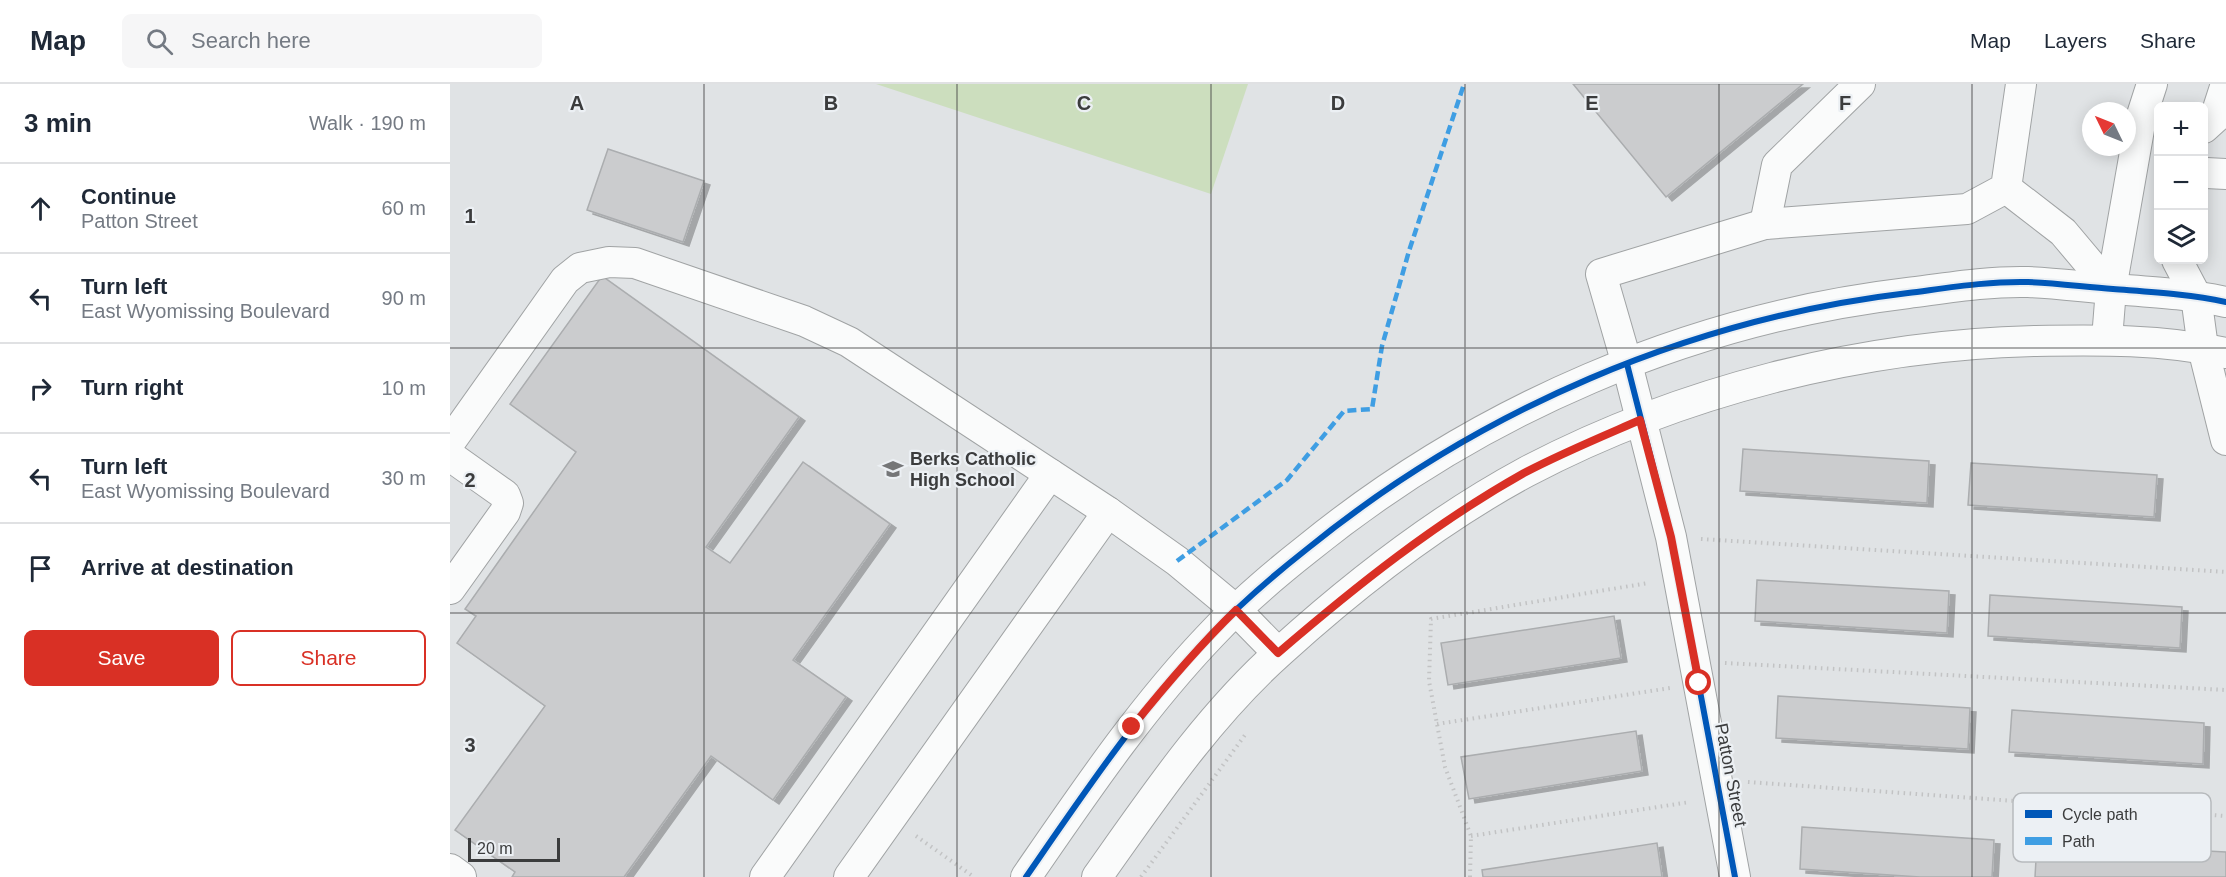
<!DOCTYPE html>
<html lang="en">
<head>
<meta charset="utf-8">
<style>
  :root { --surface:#fff; --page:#f6f6f7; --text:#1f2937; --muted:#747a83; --line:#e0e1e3; --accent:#d93025 }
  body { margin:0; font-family:Arial,sans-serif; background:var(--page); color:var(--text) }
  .controls { position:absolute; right:18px; top:18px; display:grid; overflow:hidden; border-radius:9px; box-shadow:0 3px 15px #0003 }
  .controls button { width:54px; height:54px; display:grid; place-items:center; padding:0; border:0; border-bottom:2px solid var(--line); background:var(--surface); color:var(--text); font:30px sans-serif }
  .compass { position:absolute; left:1632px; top:18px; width:54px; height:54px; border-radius:50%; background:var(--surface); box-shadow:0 3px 15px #0003; rotate:313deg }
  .scale { position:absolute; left:18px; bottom:15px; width:92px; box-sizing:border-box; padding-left:6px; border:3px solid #3b3c3d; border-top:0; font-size:16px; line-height:21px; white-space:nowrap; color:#3b3c3d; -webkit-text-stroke:4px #ecf0f4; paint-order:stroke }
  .stop { position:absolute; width:18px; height:18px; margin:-14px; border:4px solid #d93025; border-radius:50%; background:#fff }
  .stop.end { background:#d93025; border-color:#fff; box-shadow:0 2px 6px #0008 }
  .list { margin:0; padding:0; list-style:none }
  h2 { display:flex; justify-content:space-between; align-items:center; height:78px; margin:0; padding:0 24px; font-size:26px }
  h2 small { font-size:20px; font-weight:400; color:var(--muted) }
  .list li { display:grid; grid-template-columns:39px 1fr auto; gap:18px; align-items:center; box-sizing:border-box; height:90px; padding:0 24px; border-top:2px solid var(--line) }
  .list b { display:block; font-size:22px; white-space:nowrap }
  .list p { margin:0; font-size:20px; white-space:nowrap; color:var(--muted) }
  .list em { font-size:20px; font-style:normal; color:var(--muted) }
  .actions { display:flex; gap:12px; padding:18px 24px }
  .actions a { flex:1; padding:14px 0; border:2px solid var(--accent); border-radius:9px; text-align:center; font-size:21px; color:var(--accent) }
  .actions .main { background:var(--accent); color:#fff }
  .icon { flex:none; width:33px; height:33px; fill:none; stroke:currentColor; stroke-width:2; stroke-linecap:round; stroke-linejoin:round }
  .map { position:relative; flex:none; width:1776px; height:793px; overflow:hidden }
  header { display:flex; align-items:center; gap:36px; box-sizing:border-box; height:84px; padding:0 30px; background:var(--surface); border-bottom:2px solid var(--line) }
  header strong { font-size:28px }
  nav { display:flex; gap:33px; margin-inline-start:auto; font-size:21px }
  .search { width:420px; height:54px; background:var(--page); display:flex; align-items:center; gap:15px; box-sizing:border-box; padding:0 21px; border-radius:9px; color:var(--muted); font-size:22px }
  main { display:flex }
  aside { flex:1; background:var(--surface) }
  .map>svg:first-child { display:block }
  .green { fill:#ccdebe }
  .building { fill:#cbccce; stroke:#abadaf; stroke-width:1.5; filter:url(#shadow) }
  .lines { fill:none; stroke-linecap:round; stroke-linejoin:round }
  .minor-casing { stroke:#a0a3a4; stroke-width:32 }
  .path { stroke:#c2c3c4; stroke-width:4; stroke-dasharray:1.5 4.5; stroke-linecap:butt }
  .minor { stroke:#fafbfb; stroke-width:30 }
  .quiet { stroke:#3f9ee3; stroke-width:4.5; stroke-dasharray:9 4.5; stroke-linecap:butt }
  .cycleway-casing { stroke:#ecf0f4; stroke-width:10 }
  .cycleway { stroke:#0057b8; stroke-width:6 }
  .route { stroke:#d93025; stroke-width:8 }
  .grid { fill:none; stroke:#3b3c3d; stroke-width:1.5; stroke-opacity:0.55 }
  .labels { text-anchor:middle; stroke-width:4.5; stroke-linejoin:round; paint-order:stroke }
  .poi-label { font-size:18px; font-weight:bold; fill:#3b3c3d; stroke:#ecf0f4; text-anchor:start }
  .street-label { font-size:18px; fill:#3b3c3d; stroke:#ecf0f4 }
  .key { fill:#ecf0f4; stroke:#b7babd; stroke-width:1.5 }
  .key-label { font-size:16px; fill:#3b3c3d }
  .grid-label { font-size:20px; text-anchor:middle; font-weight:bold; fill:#3b3c3d; stroke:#ecf0f4; stroke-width:4.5; stroke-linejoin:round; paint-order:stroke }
</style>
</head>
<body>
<header>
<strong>Map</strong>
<div class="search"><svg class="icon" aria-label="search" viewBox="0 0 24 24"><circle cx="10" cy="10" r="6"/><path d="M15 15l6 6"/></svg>Search here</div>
<nav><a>Map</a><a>Layers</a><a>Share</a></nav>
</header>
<main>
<aside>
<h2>3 min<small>Walk · 190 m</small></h2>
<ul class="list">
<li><svg class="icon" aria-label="ahead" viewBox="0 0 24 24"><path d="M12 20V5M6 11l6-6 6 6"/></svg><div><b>Continue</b><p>Patton Street</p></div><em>60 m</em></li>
<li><svg class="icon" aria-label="left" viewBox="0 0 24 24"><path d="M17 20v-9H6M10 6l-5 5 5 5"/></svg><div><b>Turn left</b><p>East Wyomissing Boulevard</p></div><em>90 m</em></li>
<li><svg class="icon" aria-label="right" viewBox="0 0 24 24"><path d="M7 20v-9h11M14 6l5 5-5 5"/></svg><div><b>Turn right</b></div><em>10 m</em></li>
<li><svg class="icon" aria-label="left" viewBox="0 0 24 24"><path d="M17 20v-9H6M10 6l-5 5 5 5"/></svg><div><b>Turn left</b><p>East Wyomissing Boulevard</p></div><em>30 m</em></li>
<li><svg class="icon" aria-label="arrive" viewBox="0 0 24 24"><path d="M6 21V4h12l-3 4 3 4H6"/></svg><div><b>Arrive at destination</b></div></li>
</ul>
<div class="actions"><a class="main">Save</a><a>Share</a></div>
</aside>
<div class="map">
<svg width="1776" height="793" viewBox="0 0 1776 793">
  <defs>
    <filter id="shadow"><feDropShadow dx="6" dy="4" stdDeviation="0" flood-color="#0004"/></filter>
  </defs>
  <rect width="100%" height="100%" fill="#e0e3e5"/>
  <!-- green -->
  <polygon class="green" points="426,0 798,0 761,110"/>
  <!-- building -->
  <g class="building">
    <polygon points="1123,0 1353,0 1216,113"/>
    <polygon points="158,65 254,97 233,158 137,126"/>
    <polygon points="152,192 349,333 256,463 280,479 353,378 440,440 343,576 396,613 323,716 261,672 174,793 62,793 65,788 5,746 95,622 7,559 26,532 15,525 126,368 60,320"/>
    <polygon points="1293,365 1479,377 1477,419 1290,407"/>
    <polygon points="1521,379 1707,391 1704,433 1518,421"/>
    <polygon points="1307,496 1499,507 1497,549 1305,537"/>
    <polygon points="1540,511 1732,523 1730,564 1538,552"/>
    <polygon points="1164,532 1171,574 998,601 991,559"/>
    <polygon points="1328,612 1520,624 1518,665 1326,654"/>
    <polygon points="1562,626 1754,639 1753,680 1559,668"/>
    <polygon points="1186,647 1192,687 1019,715 1011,673"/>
    <polygon points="1352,743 1544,756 1542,793 1470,793 1350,785"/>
    <polygon points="1587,758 1776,768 1776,793 1585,793"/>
    <polygon points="1207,759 1212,793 1033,793 1032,786"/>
  </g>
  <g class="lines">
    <!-- minor casing -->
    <g class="minor-casing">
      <g id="minor">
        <polyline points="1754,44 1765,34 1776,0"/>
        <polyline points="1756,89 1776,90"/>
        <polyline points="1556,104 1613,148 1661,205"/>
        <polyline points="1315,140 1327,81 1410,0"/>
        <polyline points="1727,176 1746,212 1753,264 1776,356"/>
        <polyline points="1657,255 1661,205 1691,34 1702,0"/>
        <polyline points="0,358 115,196 130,184 159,178 185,179 354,237 399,258 658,428 727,477 786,526 828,569"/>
        <polyline points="0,372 55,411 58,419 55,428 0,505"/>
        <polyline points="0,785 11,793"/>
        <polyline points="315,793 600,390"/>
        <polyline points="399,793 658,428"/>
        <path d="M576,793C634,709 691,624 762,550C791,519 824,491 857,465C1028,326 1239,235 1458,209C1497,204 1538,197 1578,198C1606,199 1635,203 1663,205C1701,208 1739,210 1776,218"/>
        <path d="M647,793C703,714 758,632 831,567C905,500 987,436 1076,388C1230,307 1411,261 1585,257C1650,256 1712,255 1776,269"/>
        <polyline points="1285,793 1221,453 1177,280 1151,190 1315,140 1517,125 1556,104 1571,0"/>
      </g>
    </g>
    <!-- path -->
    <g class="path">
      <polyline points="1251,455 1776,488"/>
      <polyline points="1275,579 1776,606"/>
      <polyline points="987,640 1220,604"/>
      <polyline points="1298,698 1776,732"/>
      <polyline points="466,752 524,793"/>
      <polyline points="1021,752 1240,718"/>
      <polyline points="691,793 795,651"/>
      <polyline points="1020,793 1021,752 995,683 979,597 981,535 1198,499"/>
    </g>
    <!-- minor -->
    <use href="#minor" class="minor"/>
    <!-- quiet -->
    <polyline class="quiet" points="727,477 837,396 894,327 922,325 932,262 959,167 1014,0"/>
    <!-- cycleway casing -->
    <g class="cycleway-casing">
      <g id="cycleway">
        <polyline points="1177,280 1221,453 1285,793"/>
        <path d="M576,793C634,709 691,624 762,550C791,519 824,491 857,465C1028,326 1239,235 1458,209C1497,204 1538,197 1578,198C1606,199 1635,203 1663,205C1701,208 1739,210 1776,218"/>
      </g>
    </g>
    <!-- cycleway -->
    <use href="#cycleway" class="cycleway"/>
  </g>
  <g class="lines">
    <!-- route -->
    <path class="route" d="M682,643C715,602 749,562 786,526L828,569C906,502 985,439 1074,389C1112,369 1151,353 1190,336L1221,453L1249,599"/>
  </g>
  <!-- grid -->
  <path class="grid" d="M254,0V793M507,0V793M761,0V793M1015,0V793M1269,0V793M1522,0V793M0,264H1776M0,529H1776"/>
  <!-- icons -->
  <defs>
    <g id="school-bare" transform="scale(1.62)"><path d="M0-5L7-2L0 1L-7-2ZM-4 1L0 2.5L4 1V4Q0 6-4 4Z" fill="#757678" stroke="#ecf0f4" stroke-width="2.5" paint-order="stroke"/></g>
  </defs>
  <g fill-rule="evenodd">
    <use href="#school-bare" x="443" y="385"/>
  </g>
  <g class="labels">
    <!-- poi labels -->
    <g class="poi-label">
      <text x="460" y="381">Berks Catholic<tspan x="460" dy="21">High School</tspan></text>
    </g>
    <!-- street labels -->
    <g class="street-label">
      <text transform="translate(1281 691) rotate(79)" y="6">Patton Street</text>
    </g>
  </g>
  <!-- legend -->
  <rect x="1563" y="709" width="198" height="69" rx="9" class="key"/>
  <rect x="1575" y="726" width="27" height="8" fill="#0057b8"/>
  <rect x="1575" y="753" width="27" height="8" fill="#3f9ee3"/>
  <g class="key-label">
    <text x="1612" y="736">Cycle path</text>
    <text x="1612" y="763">Path</text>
  </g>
  <g class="grid-label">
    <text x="127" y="26">A</text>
    <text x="381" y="26">B</text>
    <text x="634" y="26">C</text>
    <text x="888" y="26">D</text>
    <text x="1142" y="26">E</text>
    <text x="1395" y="26">F</text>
    <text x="20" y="139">1</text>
    <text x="20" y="403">2</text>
    <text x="20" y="668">3</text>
  </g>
</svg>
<div class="controls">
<button>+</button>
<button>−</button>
<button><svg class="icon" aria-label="layers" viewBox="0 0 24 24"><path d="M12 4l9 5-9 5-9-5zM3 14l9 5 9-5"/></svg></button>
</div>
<svg class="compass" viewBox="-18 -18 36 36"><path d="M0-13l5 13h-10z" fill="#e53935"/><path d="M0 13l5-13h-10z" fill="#747a83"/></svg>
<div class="scale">20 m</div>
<div class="stop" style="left:1249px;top:599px"></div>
<div class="stop end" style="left:682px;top:643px"></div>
</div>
</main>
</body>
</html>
